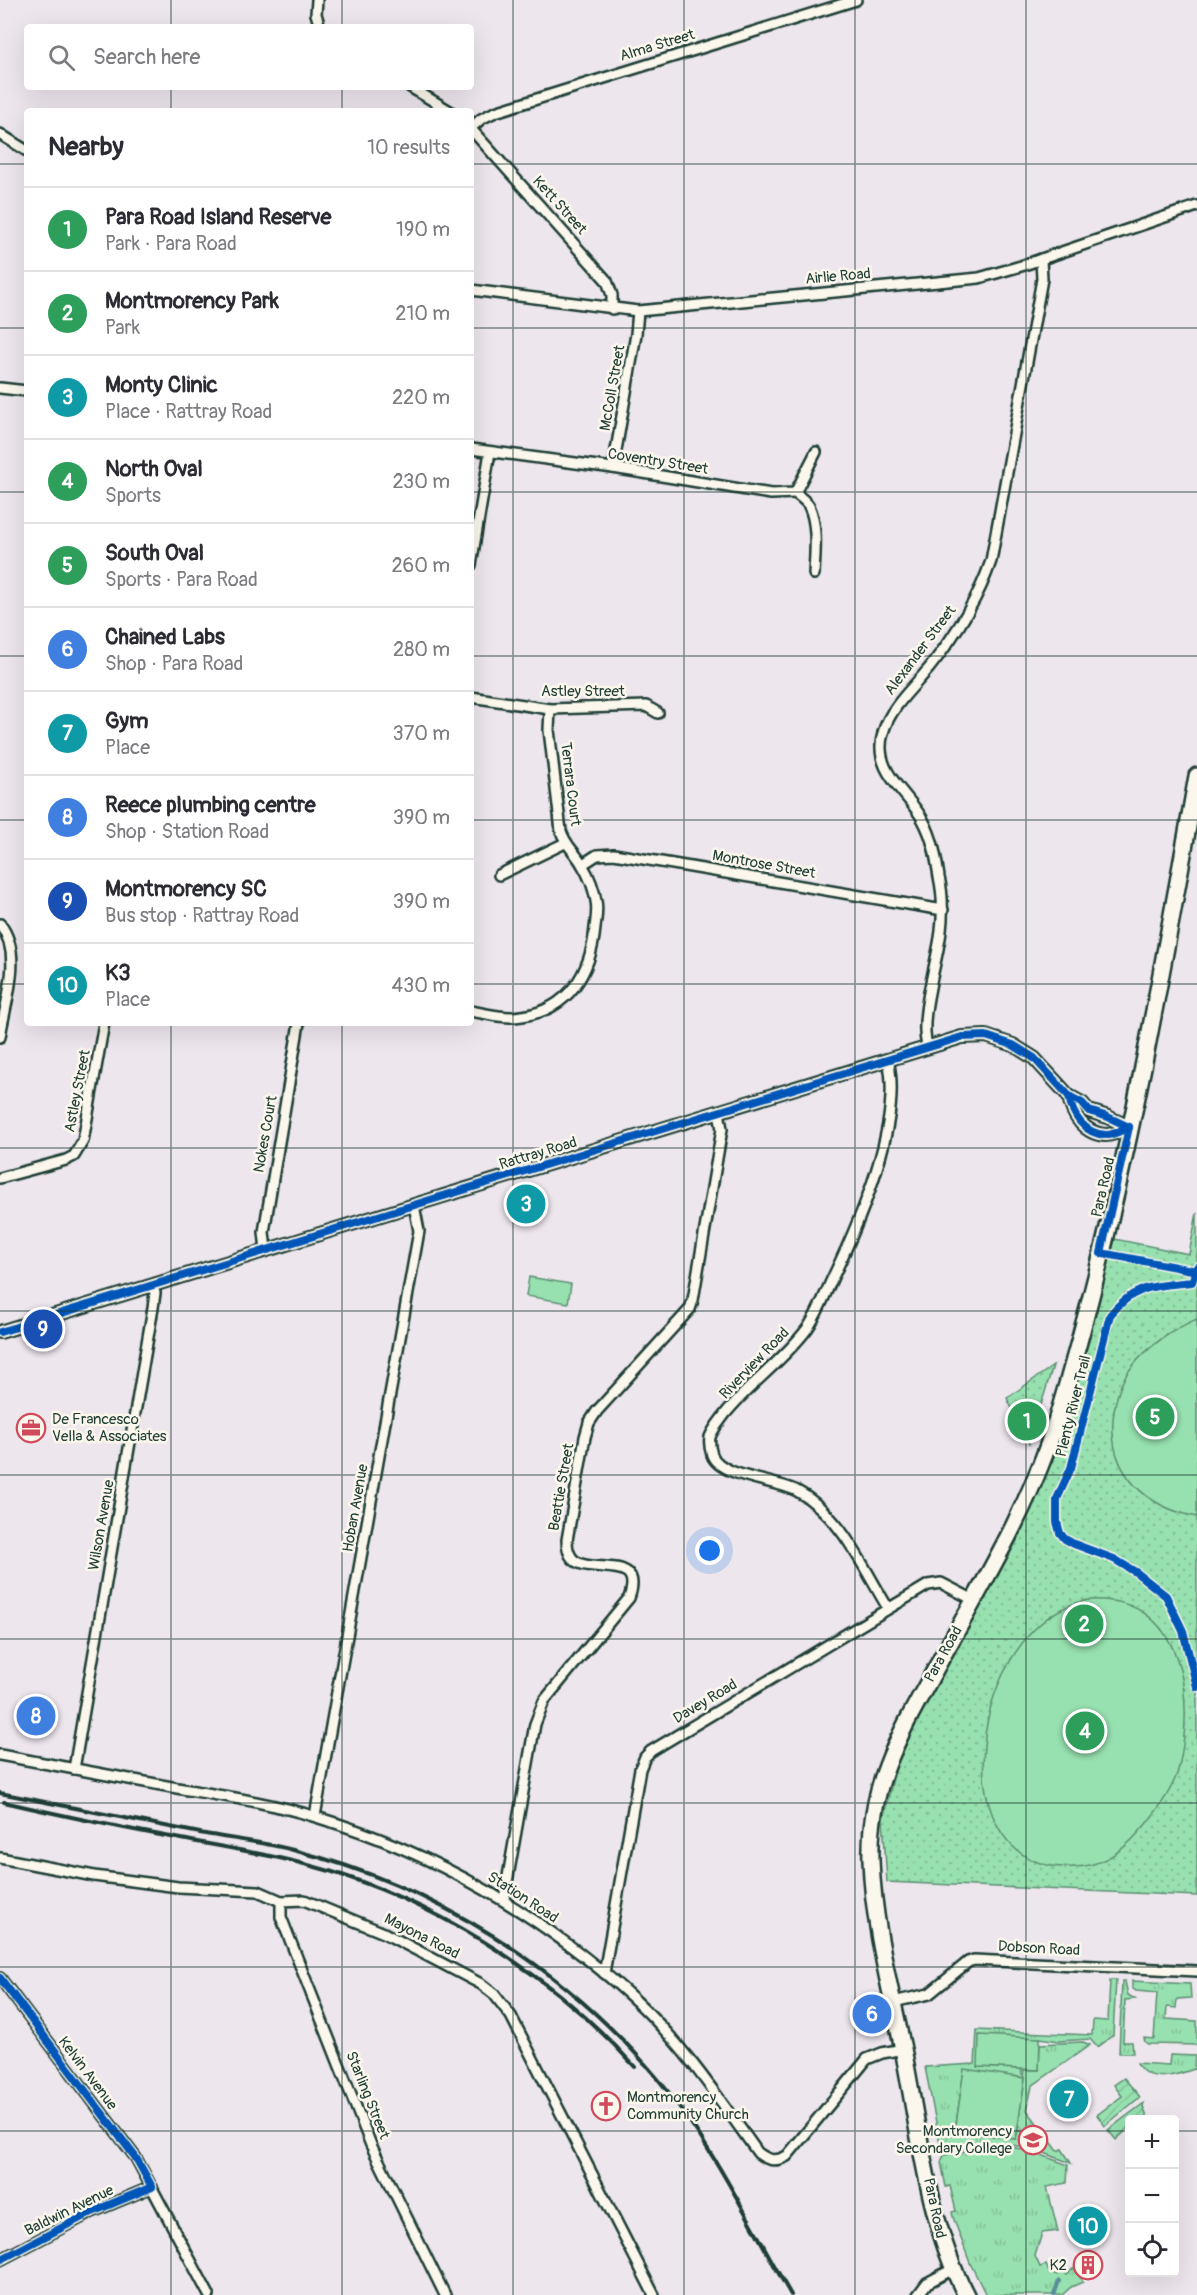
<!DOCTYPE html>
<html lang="en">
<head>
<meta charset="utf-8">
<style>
  :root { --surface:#fff; --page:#f2f2f3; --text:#2b2b33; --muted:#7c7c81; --line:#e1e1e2; --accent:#d1495b }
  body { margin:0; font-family:Pangolin,sans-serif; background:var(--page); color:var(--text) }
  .controls { position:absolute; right:18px; bottom:18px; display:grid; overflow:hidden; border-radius:6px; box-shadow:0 6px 24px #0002 }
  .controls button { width:54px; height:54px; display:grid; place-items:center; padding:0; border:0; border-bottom:2px solid var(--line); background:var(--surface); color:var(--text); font:30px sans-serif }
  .you { position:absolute; left:710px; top:1551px; width:21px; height:21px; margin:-15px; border:4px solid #fff; border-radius:50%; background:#1a73e8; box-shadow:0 0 0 9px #1a73e833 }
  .badge { display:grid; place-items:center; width:39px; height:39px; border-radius:50%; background:var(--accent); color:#fff; font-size:20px; font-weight:700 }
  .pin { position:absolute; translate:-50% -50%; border:3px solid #fff; box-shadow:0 2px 6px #0006 }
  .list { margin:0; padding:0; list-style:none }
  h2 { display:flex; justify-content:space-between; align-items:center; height:78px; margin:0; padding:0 24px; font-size:26px }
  h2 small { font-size:20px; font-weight:400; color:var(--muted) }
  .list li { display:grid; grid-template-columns:39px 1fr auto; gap:18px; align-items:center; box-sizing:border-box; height:84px; padding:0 24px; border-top:2px solid var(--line) }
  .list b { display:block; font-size:22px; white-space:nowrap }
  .list p { margin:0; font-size:20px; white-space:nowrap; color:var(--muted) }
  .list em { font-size:20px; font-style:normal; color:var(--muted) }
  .icon { flex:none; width:33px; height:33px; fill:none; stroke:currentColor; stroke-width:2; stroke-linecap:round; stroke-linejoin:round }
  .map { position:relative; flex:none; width:1197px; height:2295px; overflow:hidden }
  .search { position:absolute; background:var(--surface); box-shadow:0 6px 24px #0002; left:24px; top:24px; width:450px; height:66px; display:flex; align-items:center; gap:15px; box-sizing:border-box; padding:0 21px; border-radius:6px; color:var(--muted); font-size:22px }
  .panel { position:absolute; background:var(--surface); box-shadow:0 6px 24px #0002; left:24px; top:108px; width:450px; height:918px; border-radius:6px }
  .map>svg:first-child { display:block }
  .grass { fill:url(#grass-tufts); stroke:#5b8e72; stroke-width:1.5 }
  .park { fill:url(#park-dots); stroke:#5b8e72; stroke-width:1.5 }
  .garden { fill:url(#garden-furrows); stroke:#5b8e72; stroke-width:1.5 }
  .pitch { fill:#97e0af; stroke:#5b8e72; stroke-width:1.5 }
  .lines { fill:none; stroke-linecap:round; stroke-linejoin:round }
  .stream { stroke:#568f97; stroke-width:4 }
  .minor-casing { stroke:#1f3d34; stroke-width:14 }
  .tertiary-casing { stroke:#1f3d34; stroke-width:16 }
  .primary-casing { stroke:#1f3d34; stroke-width:20 }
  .minor { stroke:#fbf7ec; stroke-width:9 }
  .tertiary { stroke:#fbf7ec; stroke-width:12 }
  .primary { stroke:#fbf7ec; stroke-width:15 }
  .rail { stroke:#1f3d34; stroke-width:4 }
  .cycleway-casing { stroke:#fbf7ec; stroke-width:11 }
  .cycleway { stroke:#0057b8; stroke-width:8 }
  .grid { fill:none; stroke:#1f3d34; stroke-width:1.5; stroke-opacity:0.55 }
  .labels { text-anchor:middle; stroke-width:5; stroke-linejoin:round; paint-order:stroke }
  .street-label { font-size:15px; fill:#1f3d34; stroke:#fbf7ec }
  .poi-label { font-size:15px; fill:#1f3d34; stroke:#fbf7ec; text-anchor:start }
</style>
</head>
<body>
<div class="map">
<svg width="1197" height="2295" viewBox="0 0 1197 2295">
  <defs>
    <pattern id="grass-tufts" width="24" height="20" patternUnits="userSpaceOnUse" patternTransform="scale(1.5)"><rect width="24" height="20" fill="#97e0af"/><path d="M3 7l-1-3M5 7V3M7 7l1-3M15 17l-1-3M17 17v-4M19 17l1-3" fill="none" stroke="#82c197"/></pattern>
    <pattern id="park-dots" width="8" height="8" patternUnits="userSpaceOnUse" patternTransform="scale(1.5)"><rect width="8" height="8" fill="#97e0af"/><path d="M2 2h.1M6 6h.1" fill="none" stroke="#82c197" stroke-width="1.8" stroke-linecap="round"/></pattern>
    <pattern id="garden-furrows" width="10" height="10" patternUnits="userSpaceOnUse" patternTransform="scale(1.5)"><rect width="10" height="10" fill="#97e0af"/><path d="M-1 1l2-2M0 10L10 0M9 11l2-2" fill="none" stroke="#82c197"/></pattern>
  </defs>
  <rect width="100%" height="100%" fill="#ede6ed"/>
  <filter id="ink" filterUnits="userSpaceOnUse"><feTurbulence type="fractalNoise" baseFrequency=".0167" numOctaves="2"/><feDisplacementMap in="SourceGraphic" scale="12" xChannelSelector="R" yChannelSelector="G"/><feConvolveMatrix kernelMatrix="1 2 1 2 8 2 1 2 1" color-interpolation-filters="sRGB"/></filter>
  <g filter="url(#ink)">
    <!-- grass -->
    <g class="grass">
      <polygon points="1110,1980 1116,1980 1113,2035 1097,2047 1090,2039 1059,2041 1040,2038 978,2067 1021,2069 1023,2078 964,2070 955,2130 1016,2139 1018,2129 1033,2148 997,2143 945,2152 941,2148 925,2067 975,2064 977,2030 1092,2035 1093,2020 1108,2021"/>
      <polygon points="1122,1981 1125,1981 1128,1995 1135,1999 1125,2000 1123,2042 1132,2042 1133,2053 1119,2053"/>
      <polygon points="1132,1981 1190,1984 1191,1998 1177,1999 1176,2008 1167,2007 1166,2019 1197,2021 1197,2045 1148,2044 1145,2042 1144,2038 1154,2039 1157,1993 1136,1991 1132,1988"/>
      <polygon points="1083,2042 1090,2045 1032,2086 1027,2110 1058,2151 1062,2149 1071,2163 1039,2151 1018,2125 1025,2078 1023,2070 1039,2070 1040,2044"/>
      <path d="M1170,2055L1195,2056L1194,2066L1197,2068C1180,2074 1148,2086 1137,2063L1169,2065Z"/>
      <polygon points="997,2145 1028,2150 1068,2165 1067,2183 1047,2187 1058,2231 1042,2233 1035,2256 1040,2267 1046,2265 1049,2272 1057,2275 1062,2270 1066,2275 1074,2268 1083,2282 1071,2287 1062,2295 986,2295 970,2263 953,2217 952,2212 956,2211 950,2186 946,2187 941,2162 944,2155"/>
    </g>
    <!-- park -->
    <g class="park">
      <polygon points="1197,1213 1197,1896 887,1882 883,1819 896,1767 925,1705 1016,1543 1054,1456 1076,1384 1115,1239 1189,1254"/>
      <polygon points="1053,1366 1029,1444 1007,1398"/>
    </g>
    <!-- garden -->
    <g class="garden">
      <polygon points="1124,2078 1140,2097 1105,2126 1097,2115 1122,2096 1114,2085"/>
      <polygon points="1144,2103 1143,2107 1147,2117 1143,2119 1130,2120 1129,2128 1116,2140 1108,2130"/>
    </g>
    <!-- pitch -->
    <g class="pitch">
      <polygon points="529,1277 571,1284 568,1303 526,1296"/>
      <path d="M1197,1319V1517C1146,1507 1109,1474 1113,1419C1115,1401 1119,1383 1131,1368C1148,1346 1172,1330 1197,1319Z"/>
      <path d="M1088,1600C1185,1593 1197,1702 1177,1774C1169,1795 1155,1814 1140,1831C1123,1851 1102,1866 1075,1867C936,1876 967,1623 1088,1600Z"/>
      <polygon points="979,2035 1040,2038 1039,2070 978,2067"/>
      <polygon points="964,2069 1025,2078 1016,2139 955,2131"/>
    </g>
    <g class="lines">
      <!-- stream -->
      <polyline class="stream" points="1054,2295 1059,2281"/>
      <!-- minor casing -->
      <g class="minor-casing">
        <g id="minor">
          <polyline points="317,0 316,14 320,27"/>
          <polyline points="410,87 450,111"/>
          <polyline points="471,128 481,119 495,112 856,0"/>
          <polyline points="471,129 607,281 612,295 612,309"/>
          <polyline points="0,134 27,151"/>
          <polyline points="471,290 638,311 979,278 1021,266 1197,206"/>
          <polyline points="0,388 27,391"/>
          <polyline points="471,449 613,468 771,494 795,493 816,452"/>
          <polyline points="613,468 636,334 638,311"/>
          <path d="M795,493C800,497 806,501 809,506C818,525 815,553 814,574"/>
          <polyline points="471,565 490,452"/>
          <polyline points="471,697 550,709 646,706 658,713"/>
          <polyline points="583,864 597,855 614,854 943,910"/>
          <polyline points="499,875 565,843"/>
          <path d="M0,924C24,955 5,1002 0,1037"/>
          <path d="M471,1011C487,1014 505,1019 522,1016C569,1010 591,972 595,928C596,919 598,910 596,901C594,889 589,876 583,866C576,852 566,847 561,831L549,730L550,709"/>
          <path d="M928,1047C917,1023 938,960 941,931C943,913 943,894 939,877C936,857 933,838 923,820C907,791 872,771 883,733C890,707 914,687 930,667C956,634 978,600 991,561L1042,279L1041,259"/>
          <path d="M888,1060C903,1121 860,1221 833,1277C825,1294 818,1314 807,1329C783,1361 749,1384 725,1414C720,1421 713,1429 710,1437C709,1443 710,1449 712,1455C720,1477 776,1480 797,1491C841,1515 863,1567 888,1608"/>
          <polyline points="0,1178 66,1160 74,1156 83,1141 104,1023"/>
          <polyline points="266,1250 264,1232 299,1023"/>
          <path d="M0,1755C62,1767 125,1778 188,1790C230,1797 275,1804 316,1817C434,1852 543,1916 633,1998C682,2043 720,2100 758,2153C769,2161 776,2162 787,2156L867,2059L882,2053L903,2049"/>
          <polyline points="74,1769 153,1308 155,1293 152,1285"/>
          <polyline points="315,1816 419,1231 414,1205"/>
          <polyline points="0,1858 94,1876 178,1887 258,1891 281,1901 304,1900 384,1933 481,1984 494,1994 511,2016 654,2295"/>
          <path d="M504,1899L535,1724L544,1701L629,1598C646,1551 587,1577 572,1558C568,1553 567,1546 567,1540L585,1437L589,1423L597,1411L690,1309L693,1300L722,1129L719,1112"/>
          <polyline points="281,1901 281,1917 371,2145 445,2295"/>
          <polyline points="604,1973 640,1769 645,1757 651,1751 928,1585 941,1583 974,1600"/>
          <polyline points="0,1978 136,2158 209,2295"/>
          <polyline points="893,2002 929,1994 968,1962 974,1960 1197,1971"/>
          <polyline points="0,2260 92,2212 152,2187"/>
          <polyline points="918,2295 927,2283 953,2269"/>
        </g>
      </g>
      <!-- tertiary casing -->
      <g class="tertiary-casing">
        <g id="tertiary">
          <path d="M1069,1096C1072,1115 1084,1134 1106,1135C1114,1135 1122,1130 1129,1127"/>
          <polyline points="0,1332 962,1037 986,1036 1013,1045 1034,1058 1069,1096 1082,1103 1089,1111 1108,1117 1129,1127"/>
        </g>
      </g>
      <!-- primary casing -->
      <g class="primary-casing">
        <path id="primary" d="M966,2295C928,2223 919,2129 903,2049C890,1987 873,1923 871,1860C870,1828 875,1796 887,1766C901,1729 922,1694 941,1659C985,1580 1032,1503 1058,1415C1121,1206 1159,990 1197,776"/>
      </g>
      <!-- minor -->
      <use href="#minor" class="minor"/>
      <!-- tertiary -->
      <use href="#tertiary" class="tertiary"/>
      <!-- primary -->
      <use href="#primary" class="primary"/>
      <!-- rail -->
      <g class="rail">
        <path d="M0,1793C67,1806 133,1820 200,1833C231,1839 263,1842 293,1850C435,1886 564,1967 658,2079C712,2144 749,2222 791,2295"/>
        <path d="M4,1802C65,1816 126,1829 187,1840C238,1850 291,1858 342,1875C451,1911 558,1981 635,2067"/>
      </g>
      <!-- cycleway casing -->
      <g class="cycleway-casing">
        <g id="cycleway">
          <path d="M1069,1096C1072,1115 1084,1134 1106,1135C1114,1135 1122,1130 1129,1127"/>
          <polyline points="1129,1127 1101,1253 1197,1271"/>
          <path d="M1197,1267L1192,1282C1156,1286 1135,1284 1110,1315L1071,1468L1057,1499V1522L1060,1533L1065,1539L1074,1544L1114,1559L1137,1573L1166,1596L1183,1631L1197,1687"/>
          <polyline points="0,1332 962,1037 986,1036 1013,1045 1034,1058 1069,1096 1082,1103 1089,1111 1108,1117 1129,1127"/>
          <polyline points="0,1978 136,2158 152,2187 92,2212 0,2260"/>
        </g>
      </g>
      <!-- cycleway -->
      <use href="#cycleway" class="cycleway"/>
    </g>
  </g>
  <!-- grid -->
  <path class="grid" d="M171,0V27M342,0V27M513,0V2295M684,0V2295M855,0V2295M1026,0V2295M171,87V111M342,87V111M0,164H27M471,164H1197M0,328H27M471,328H1197M0,492H27M471,492H1197M0,656H27M471,656H1197M0,820H27M471,820H1197M0,984H27M471,984H1197M171,1023V2295M342,1023V2295M0,1148H1197M0,1311H1197M0,1475H1197M0,1639H1197M0,1803H1197M0,1967H1197M0,2131H1130M1174,2131H1197"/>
  <!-- icons -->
  <defs>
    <g id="office-ring" transform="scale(1.5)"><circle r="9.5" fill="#fbf7ec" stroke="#d1495b" stroke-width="1.5"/><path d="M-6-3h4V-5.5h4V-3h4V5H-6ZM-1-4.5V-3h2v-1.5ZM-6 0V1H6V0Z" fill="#d1495b"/></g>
    <g id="church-ring" transform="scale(1.5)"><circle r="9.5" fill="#fbf7ec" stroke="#d1495b" stroke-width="1.5"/><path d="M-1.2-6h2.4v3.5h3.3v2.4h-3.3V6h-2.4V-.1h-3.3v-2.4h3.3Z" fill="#d1495b"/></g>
    <g id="school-ring" transform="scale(1.5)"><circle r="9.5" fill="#fbf7ec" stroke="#d1495b" stroke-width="1.5"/><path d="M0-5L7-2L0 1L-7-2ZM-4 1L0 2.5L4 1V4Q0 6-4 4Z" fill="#d1495b"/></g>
    <g id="building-ring" transform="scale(1.5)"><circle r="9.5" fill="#fbf7ec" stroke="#d1495b" stroke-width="1.5"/><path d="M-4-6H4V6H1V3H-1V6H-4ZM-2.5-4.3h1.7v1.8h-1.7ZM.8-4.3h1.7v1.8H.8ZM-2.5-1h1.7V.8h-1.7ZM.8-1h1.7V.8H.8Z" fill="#d1495b"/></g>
  </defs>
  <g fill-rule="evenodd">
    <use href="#office-ring" x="31" y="1428"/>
    <use href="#church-ring" x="606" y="2106"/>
    <use href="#school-ring" x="1033" y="2140"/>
    <use href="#building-ring" x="1088" y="2265"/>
  </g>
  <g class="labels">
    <!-- street labels -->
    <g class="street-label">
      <text transform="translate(657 45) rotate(-17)" y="5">Alma Street</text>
      <text transform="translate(560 205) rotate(48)" y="5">Kett Street</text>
      <text transform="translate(838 276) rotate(-5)" y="5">Airlie Road</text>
      <text transform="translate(612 388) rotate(-80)" y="5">McColl Street</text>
      <text transform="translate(658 461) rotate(9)" y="5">Coventry Street</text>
      <text transform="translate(920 650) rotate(-53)" y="5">Alexander Street</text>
      <text x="583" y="696">Astley Street</text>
      <text transform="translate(571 784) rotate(83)" y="5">Terrara Court</text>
      <text transform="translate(764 864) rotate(10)" y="5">Montrose Street</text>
      <text transform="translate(77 1091) rotate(-79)" y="5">Astley Street</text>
      <text transform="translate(265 1134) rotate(-80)" y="5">Nokes Court</text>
      <text transform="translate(538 1153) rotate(-17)" y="5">Rattray Road</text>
      <text transform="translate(1103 1187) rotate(-77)" y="5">Para Road</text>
      <text transform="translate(754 1363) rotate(-46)" y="5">Riverview Road</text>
      <text transform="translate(1073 1406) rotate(-76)" y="5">Plenty River Trail</text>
      <text transform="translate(561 1487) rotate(-80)" y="5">Beattie Street</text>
      <text transform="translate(355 1508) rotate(-80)" y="5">Hoban Avenue</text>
      <text transform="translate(101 1525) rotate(-80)" y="5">Wilson Avenue</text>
      <text transform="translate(943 1654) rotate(-61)" y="5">Para Road</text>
      <text transform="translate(705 1701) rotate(-31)" y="5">Davey Road</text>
      <text transform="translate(523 1897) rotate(33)" y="5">Station Road</text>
      <text transform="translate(422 1936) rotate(27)" y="5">Mayona Road</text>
      <text transform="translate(1039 1948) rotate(3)" y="5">Dobson Road</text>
      <text transform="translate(88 2073) rotate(53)" y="5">Kelvin Avenue</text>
      <text transform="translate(368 2095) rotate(68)" y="5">Starling Street</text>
      <text transform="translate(935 2208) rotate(78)" y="5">Para Road</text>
      <text transform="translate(69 2210) rotate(-26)" y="5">Baldwin Avenue</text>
    </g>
    <!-- poi labels -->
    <g class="poi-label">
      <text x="52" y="1424">De Francesco<tspan x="52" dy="17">Vella &amp; Associates</tspan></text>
      <text x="627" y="2102">Montmorency<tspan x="627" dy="17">Community Church</tspan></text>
      <text x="1012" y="2136" text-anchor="end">Montmorency<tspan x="1012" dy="17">Secondary College</tspan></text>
      <text x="1067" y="2270" text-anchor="end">K2</text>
    </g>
  </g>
</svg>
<div class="controls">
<button>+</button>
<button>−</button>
<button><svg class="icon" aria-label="locate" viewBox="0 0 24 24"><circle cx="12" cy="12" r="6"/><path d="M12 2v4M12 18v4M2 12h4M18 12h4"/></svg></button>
</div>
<div class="you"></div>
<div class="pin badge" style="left:1027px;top:1421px;background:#2e9e5b">1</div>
<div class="pin badge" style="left:1084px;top:1624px;background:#2e9e5b">2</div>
<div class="pin badge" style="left:526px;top:1204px;background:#0f9aa8">3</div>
<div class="pin badge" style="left:1085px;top:1731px;background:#2e9e5b">4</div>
<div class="pin badge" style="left:1155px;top:1417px;background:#2e9e5b">5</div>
<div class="pin badge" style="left:872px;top:2014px;background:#3f7fe0">6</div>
<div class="pin badge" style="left:1069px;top:2099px;background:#0f9aa8">7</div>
<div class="pin badge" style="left:36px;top:1716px;background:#3f7fe0">8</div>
<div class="pin badge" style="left:43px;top:1329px;background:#1a4fb4">9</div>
<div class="pin badge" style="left:1088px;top:2226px;background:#0f9aa8">10</div>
<div class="search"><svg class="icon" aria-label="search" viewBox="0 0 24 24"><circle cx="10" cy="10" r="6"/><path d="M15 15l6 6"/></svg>Search here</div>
<section class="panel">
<h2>Nearby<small>10 results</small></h2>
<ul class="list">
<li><span class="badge" style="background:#2e9e5b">1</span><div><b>Para Road Island Reserve</b><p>Park · Para Road</p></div><em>190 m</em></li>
<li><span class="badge" style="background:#2e9e5b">2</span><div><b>Montmorency Park</b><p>Park</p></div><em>210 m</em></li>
<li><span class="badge" style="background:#0f9aa8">3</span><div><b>Monty Clinic</b><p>Place · Rattray Road</p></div><em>220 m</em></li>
<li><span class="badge" style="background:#2e9e5b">4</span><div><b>North Oval</b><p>Sports</p></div><em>230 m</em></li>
<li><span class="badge" style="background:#2e9e5b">5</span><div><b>South Oval</b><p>Sports · Para Road</p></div><em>260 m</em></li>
<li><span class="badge" style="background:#3f7fe0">6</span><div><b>Chained Labs</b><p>Shop · Para Road</p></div><em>280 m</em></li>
<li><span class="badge" style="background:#0f9aa8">7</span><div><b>Gym</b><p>Place</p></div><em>370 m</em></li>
<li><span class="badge" style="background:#3f7fe0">8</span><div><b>Reece plumbing centre</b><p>Shop · Station Road</p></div><em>390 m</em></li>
<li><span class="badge" style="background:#1a4fb4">9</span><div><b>Montmorency SC</b><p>Bus stop · Rattray Road</p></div><em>390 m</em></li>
<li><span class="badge" style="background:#0f9aa8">10</span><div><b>K3</b><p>Place</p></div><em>430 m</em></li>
</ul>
</section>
</div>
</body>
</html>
